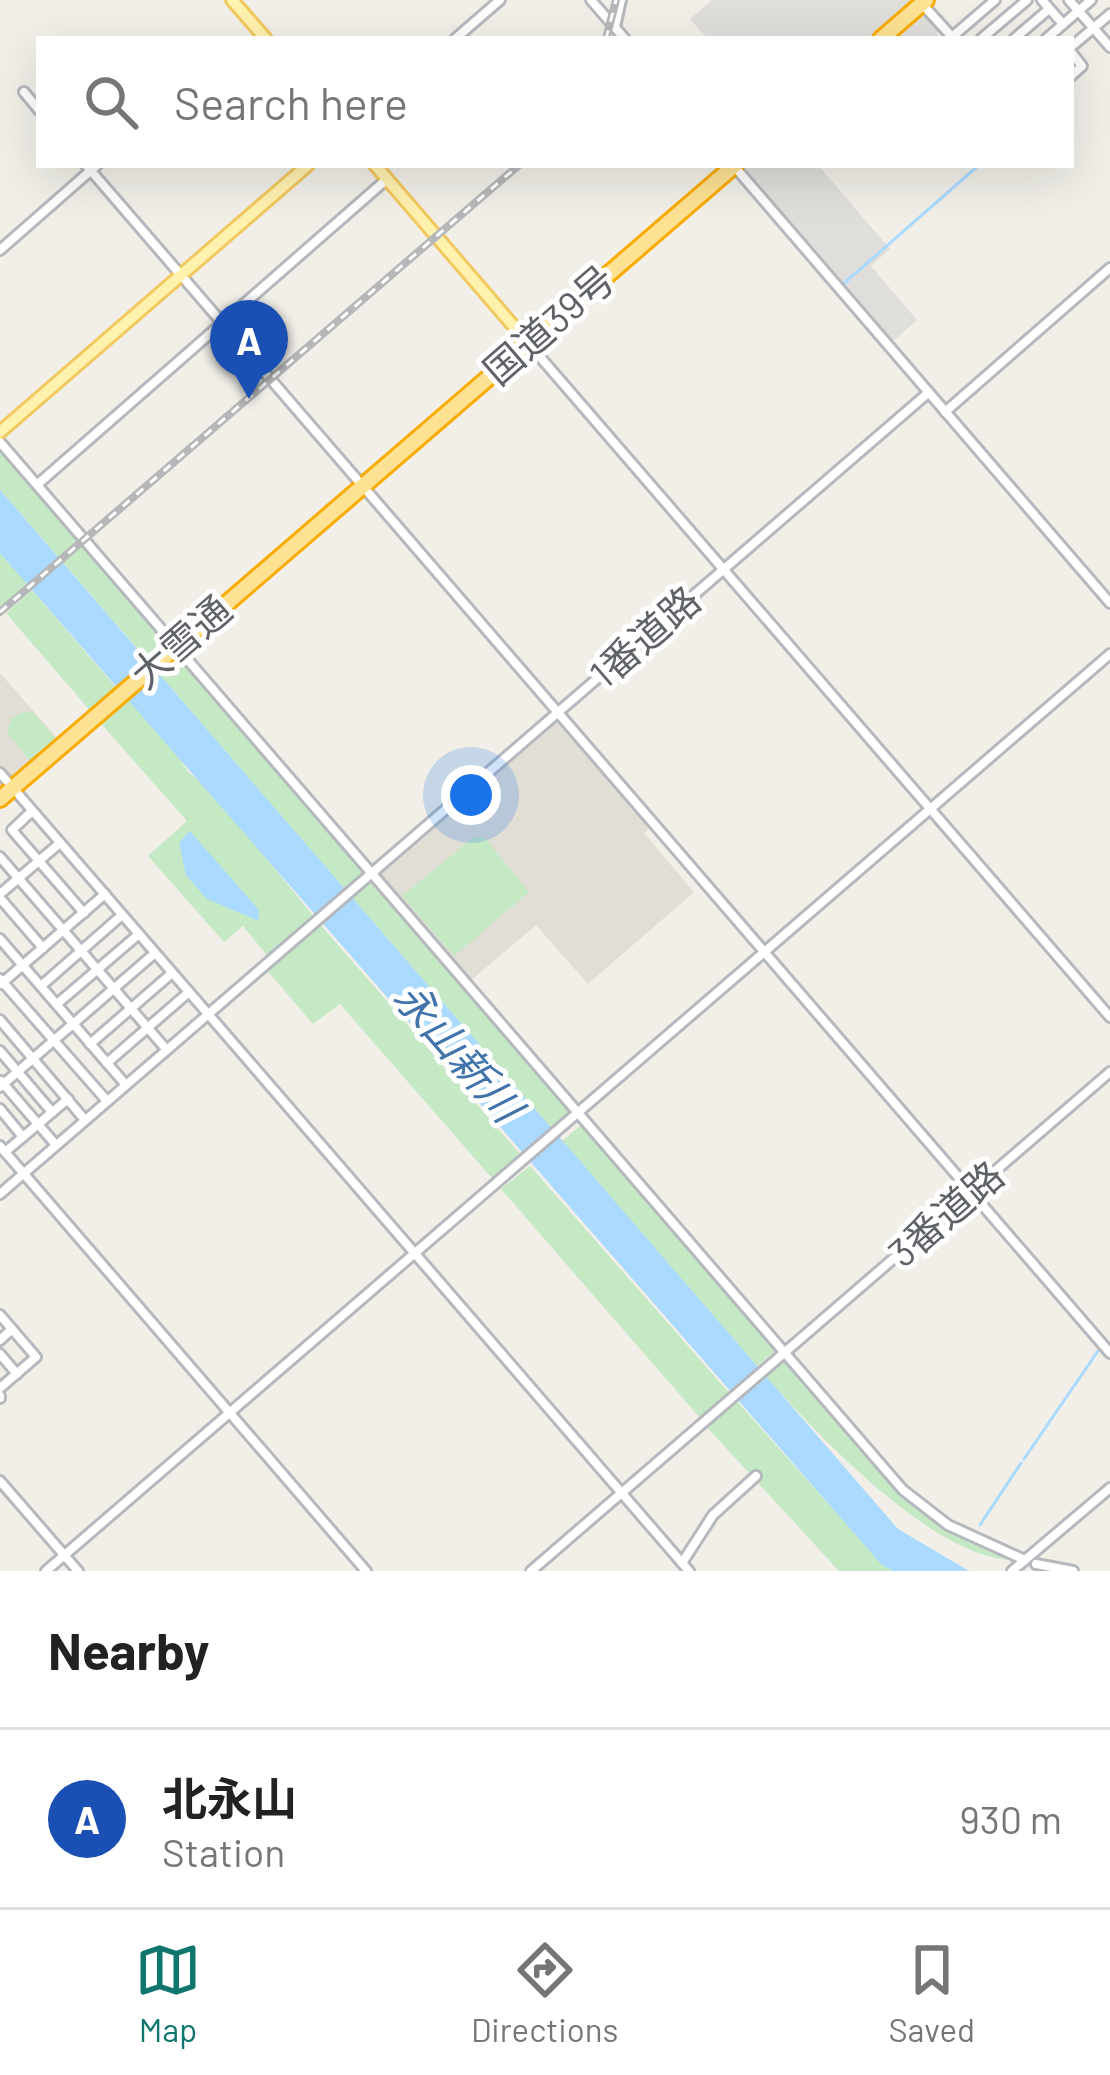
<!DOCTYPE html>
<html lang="en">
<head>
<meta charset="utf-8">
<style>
  :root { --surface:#fff; --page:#f6f6f6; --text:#222; --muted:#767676; --line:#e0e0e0; --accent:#0f766e }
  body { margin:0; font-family:Barlow,"Noto Sans JP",sans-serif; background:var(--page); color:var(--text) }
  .you { position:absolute; left:471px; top:795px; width:42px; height:42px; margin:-30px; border:9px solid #fff; border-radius:50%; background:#1a73e8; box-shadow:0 0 0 18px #1a73e833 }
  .badge { display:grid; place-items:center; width:78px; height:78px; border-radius:50%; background:var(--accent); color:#fff; font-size:39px; font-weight:700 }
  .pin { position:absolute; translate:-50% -99px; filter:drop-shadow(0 3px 6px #0008) }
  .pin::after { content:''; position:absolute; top:63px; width:42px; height:36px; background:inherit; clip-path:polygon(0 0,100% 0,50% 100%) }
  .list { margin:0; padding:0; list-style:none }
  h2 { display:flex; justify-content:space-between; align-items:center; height:156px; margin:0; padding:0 48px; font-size:51px }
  h2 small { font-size:39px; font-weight:400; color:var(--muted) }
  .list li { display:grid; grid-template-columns:78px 1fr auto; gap:36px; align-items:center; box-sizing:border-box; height:180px; padding:0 48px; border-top:3px solid var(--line) }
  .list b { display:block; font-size:45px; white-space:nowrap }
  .list p { margin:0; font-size:39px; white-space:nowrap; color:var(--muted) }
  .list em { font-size:39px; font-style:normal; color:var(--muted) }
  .icon { flex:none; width:66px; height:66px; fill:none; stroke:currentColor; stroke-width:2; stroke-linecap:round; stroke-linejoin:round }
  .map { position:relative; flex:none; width:1110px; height:1571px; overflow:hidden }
  .search { position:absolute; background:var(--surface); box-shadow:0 12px 48px #0002; left:36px; right:36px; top:36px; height:132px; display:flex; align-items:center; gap:30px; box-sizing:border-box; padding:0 42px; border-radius:0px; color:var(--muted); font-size:45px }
  .sheet { height:336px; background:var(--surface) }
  nav { display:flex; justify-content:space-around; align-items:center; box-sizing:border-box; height:168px; border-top:3px solid var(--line); background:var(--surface); font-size:33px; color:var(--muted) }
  nav a { display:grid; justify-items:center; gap:6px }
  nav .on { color:var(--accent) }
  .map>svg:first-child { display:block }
  .industrial { fill:#e0deda }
  .education { fill:#e1ded6 }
  .green { fill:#c5e8c5 }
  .water { fill:#aadaff }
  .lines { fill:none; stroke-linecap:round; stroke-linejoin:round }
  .stream { stroke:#aadaff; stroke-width:3 }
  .minor-casing { stroke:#b5b8bc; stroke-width:14 }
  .major-casing { stroke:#f2c960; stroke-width:16 }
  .highway-casing { stroke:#f9ab00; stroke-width:20 }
  .minor { stroke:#fff; stroke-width:8 }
  .major { stroke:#fff2af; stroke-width:10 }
  .highway { stroke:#fde293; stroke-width:14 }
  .rail-casing { stroke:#b6b7b8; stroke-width:8 }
  .rail { stroke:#fff; stroke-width:3; stroke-dasharray:9; stroke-linecap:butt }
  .labels { text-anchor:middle; stroke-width:10; stroke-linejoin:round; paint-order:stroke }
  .street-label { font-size:39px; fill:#5f6368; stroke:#fff }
  .water-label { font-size:42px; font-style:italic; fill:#4174aa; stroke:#fff }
</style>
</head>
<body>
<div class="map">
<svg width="1110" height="1571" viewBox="0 0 1110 1571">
  <rect width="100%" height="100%" fill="#f1efe8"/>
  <!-- industrial -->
  <g class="industrial">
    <polygon points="712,0 915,0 870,39 708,39 690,19"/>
    <polygon points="924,11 940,30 936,33 940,39 890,39"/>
    <polygon points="746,165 818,165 890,249 871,266 917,320 889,345 739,170"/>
  </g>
  <!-- education -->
  <g class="education">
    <polygon points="0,673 58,739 13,778 0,767"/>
    <polygon points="557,718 651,826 644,833 694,892 588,984 536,925 470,981 378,873"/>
  </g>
  <!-- green -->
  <g class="green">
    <polygon points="0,446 175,645 151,664 0,490"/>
    <polygon points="0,553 27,583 1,607 0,606"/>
    <polygon points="32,590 119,691 93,714 6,613"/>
    <polygon points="178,649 371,870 346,891 154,668"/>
    <polygon points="124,696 160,730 189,773 210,789 314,917 261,964 266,954 243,926 224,942 148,856 187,821 97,719"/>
    <polygon points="23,712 33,712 56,739 30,761 7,732 11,719"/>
    <polygon points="474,837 485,838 529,892 454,956 402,896"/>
    <polygon points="374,874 576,1109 552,1129 350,895"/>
    <polygon points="318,922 526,1161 498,1185 340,1004 313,1024 265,968"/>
    <polygon points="586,1121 780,1347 757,1366 562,1141"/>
    <polygon points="530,1166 730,1394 701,1419 501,1189"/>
    <path d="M786,1354L903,1490L932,1515L1022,1559C943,1571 809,1426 764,1374Z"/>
    <polygon points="734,1398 881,1563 893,1571 839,1571 704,1424"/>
  </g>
  <!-- water -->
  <g class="water">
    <polygon points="0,490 898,1529 969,1571 893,1571 881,1564 0,553"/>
    <polygon points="190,831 258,909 259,921 207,899 186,875 179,843"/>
  </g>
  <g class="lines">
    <!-- stream -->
    <g class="stream">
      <polyline points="894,39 923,13"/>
      <polyline points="841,286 979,165"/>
      <polyline points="837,292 858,317"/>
      <polyline points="860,319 893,357"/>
      <polyline points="895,359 924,392"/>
      <polyline points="928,398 978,456"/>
      <polyline points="1012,495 1049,538"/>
      <polyline points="283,942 285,941"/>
      <polyline points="259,964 278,946"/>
      <polyline points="208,1008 252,970"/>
      <polyline points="195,1020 200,1016"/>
      <polyline points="186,1028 192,1023"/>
      <polyline points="178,1035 182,1032"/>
      <polyline points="168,1044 175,1038"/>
      <polyline points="38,1156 45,1150"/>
      <polyline points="28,1165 34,1159"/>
      <polyline points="416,1247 491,1181"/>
      <polyline points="384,1275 408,1254"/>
      <polyline points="199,1434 223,1413"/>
      <polyline points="1024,1459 1100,1348"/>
      <polyline points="147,1479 163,1465"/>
      <polyline points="628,1494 704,1428"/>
      <polyline points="980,1525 1021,1463"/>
      <polyline points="76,1541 95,1523"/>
      <polyline points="539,1571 621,1500"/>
    </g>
    <!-- minor casing -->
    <g class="minor-casing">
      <g id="minor">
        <polyline points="591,0 625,39"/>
        <polyline points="1042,0 1063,24"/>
        <polyline points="1069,0 1110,47"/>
        <polyline points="923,5 953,38"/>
        <polyline points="615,27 621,0"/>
        <polyline points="952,37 995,0"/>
        <polyline points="455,39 500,0"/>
        <polyline points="981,39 1027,0"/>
        <polyline points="1014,39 1049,9"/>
        <polyline points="1046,39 1091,0"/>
        <polyline points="1071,47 1110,14"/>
        <polyline points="1071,52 1082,66 1071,76"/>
        <polyline points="24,92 39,110"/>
        <polyline points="86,165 1110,1353"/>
        <polyline points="734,166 1110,603"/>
        <polyline points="0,250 97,165"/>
        <polyline points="528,343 1110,1017"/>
        <polyline points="945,412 1110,268"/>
        <polyline points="0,442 903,1490 948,1525 1025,1560"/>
        <polyline points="38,484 387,179"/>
        <polyline points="0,773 689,1571"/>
        <polyline points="32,811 12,830 84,913"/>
        <polyline points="0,857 166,1049"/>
        <polyline points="0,894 60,843"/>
        <polyline points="0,898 43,948"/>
        <polyline points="0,939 126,1085"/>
        <polyline points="0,979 107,1101"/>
        <polyline points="1,984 105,894"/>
        <polyline points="41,986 122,915"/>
        <polyline points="57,1004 139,934"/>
        <polyline points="0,1020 85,1120"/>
        <polyline points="90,1044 172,973"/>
        <polyline points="0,1051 52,1112"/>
        <polyline points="107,1063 189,992"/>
        <polyline points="1,1081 56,1145"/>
        <polyline points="0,1087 155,953"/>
        <polyline points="0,1109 23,1137"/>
        <polyline points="0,1146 366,1571"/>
        <polyline points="5,1152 68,1099"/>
        <polyline points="0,1194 928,393"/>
        <polyline points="0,1315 36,1357 0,1388"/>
        <polyline points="0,1340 12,1329"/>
        <polyline points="0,1354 17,1374"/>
        <polyline points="0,1396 0,1398"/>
        <polyline points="0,1481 78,1571"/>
        <polyline points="682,1563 713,1515 756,1476"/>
        <polyline points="1036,1564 1073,1571"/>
        <polyline points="46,1571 1110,654"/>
        <polyline points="531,1571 1110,1072"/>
        <polyline points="1012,1571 1110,1488"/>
      </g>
    </g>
    <!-- major casing -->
    <g class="major-casing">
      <g id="major">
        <polyline points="232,0 266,39"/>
        <polyline points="375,165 528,343"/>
        <polyline points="0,432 308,165"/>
      </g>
    </g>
    <!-- highway casing -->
    <g class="highway-casing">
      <g id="highway">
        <polyline points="881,39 926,0"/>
        <polyline points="0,799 735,165"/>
      </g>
    </g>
    <!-- minor -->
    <use href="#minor" class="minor"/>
    <!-- major -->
    <use href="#major" class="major"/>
    <!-- highway -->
    <use href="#highway" class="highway"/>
    <!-- rail casing -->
    <g class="rail-casing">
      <g id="rail">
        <polyline points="606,39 616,0"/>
        <polyline points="0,612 519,165"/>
      </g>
    </g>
    <!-- rail -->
    <use href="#rail" class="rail"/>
  </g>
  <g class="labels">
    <!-- street labels -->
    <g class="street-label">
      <text transform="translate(549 325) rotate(-41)" y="14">国道39号</text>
      <text transform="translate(645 637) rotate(-41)" y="14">1番道路</text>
      <text transform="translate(181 642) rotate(-41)" y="14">大雪通</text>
      <text transform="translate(946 1214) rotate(-41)" y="14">3番道路</text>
    </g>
    <!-- water labels -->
    <g class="water-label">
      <text transform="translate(458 1052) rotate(49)" y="15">永山新川</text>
    </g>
  </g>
</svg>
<div class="you"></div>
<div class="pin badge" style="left:249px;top:399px;background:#1a4fb4">A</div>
<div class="search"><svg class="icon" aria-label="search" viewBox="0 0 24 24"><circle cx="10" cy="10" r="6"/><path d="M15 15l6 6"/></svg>Search here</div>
</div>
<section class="sheet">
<h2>Nearby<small></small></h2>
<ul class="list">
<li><span class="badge" style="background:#1a4fb4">A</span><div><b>北永山</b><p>Station</p></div><em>930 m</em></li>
</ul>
</section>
<nav>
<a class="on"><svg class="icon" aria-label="map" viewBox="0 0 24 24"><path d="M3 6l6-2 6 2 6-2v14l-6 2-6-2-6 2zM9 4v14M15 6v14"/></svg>Map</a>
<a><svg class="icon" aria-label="directions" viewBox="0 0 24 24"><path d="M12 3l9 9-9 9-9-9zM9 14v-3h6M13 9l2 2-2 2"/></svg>Directions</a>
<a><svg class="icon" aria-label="saved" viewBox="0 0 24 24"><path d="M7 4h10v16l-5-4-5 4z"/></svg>Saved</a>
</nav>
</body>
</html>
